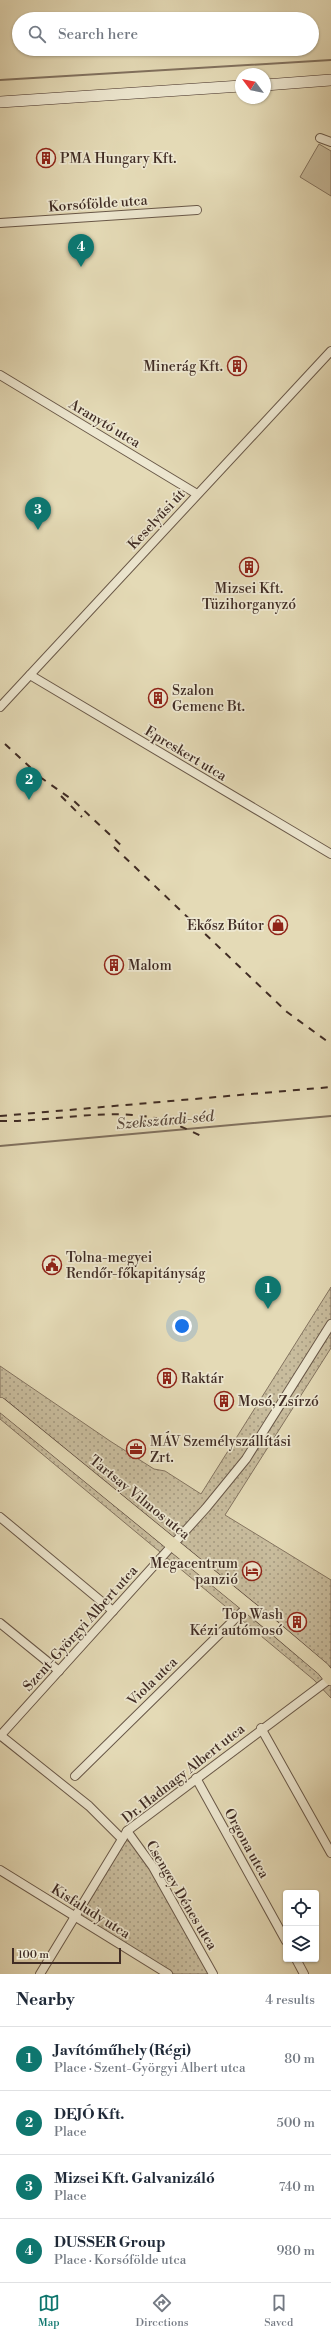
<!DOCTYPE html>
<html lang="en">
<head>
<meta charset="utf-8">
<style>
  :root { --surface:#fff; --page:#f6f6f7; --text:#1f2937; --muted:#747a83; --line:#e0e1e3; --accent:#0f766e }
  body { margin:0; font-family:"Libre Bodoni",serif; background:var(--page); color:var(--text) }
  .controls { position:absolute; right:12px; bottom:12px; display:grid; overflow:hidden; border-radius:4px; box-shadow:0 1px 3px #0004 }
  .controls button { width:36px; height:36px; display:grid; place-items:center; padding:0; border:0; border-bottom:1px solid var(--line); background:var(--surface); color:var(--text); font:20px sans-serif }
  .compass { position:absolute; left:235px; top:68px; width:36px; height:36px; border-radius:50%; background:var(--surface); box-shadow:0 1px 3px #0004; rotate:302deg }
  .scale { position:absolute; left:12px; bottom:10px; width:109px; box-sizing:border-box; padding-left:4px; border:2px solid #402c24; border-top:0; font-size:11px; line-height:14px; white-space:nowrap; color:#402c24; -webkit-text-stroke:3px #ede7d0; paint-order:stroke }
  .you { position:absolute; left:182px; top:1326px; width:14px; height:14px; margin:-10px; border:3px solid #fff; border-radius:50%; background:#1a73e8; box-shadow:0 0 0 6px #1a73e833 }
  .badge { display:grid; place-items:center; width:26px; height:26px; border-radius:50%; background:var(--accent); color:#fff; font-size:13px; font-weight:700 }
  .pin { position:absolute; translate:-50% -33px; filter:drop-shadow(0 1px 2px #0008) }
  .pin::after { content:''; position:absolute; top:21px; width:14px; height:12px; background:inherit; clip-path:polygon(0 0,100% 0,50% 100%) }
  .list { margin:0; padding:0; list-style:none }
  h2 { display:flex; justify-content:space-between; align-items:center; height:52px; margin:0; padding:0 16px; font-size:17px }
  h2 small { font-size:13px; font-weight:400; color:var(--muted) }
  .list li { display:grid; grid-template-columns:26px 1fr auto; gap:12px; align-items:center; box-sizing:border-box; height:64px; padding:0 16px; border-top:1px solid var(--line) }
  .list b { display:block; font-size:15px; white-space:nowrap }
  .list p { margin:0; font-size:13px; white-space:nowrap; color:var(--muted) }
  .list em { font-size:13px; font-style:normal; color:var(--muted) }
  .icon { flex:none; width:22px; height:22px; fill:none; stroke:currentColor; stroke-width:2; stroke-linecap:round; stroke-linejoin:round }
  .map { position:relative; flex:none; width:331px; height:1974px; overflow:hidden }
  .search { position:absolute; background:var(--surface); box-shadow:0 1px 3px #0004; left:12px; right:12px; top:12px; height:44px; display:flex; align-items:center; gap:10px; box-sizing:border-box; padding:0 14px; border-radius:22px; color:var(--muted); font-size:15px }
  .sheet { height:308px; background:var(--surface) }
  nav { display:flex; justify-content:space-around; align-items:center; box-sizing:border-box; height:56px; border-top:1px solid var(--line); background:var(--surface); font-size:11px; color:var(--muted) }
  nav a { display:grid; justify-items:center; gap:2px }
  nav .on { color:var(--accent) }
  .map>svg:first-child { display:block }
  .green { fill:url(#green-dots); stroke:#847460 }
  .pitch { fill:#c8bc9d; stroke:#847460 }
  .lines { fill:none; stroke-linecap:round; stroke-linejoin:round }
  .stream { stroke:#81715e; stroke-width:2 }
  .street-casing { stroke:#695848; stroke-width:10 }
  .secondary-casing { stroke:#402c24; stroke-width:12 }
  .primary-casing { stroke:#402c24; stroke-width:14 }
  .street { stroke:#ede7d0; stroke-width:8 }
  .secondary { stroke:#ede7d0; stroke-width:11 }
  .primary { stroke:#e4dab6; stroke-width:13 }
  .rail { stroke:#402c24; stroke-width:2; stroke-dasharray:7 7; stroke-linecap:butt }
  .labels { text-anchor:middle; stroke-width:3.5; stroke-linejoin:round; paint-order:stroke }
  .poi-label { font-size:14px; fill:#402c24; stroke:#ede7d0; text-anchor:start }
  .street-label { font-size:14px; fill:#402c24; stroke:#ede7d0 }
  .water-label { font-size:15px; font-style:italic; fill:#5b493c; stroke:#ede7d0 }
</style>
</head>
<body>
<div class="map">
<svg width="331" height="1974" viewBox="0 0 331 1974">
  <defs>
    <pattern id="green-dots" width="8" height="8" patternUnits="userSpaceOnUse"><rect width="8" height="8" fill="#c8bc9d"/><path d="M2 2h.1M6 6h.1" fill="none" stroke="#a49980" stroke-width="1.8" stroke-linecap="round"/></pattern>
  </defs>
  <rect width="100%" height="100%" fill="#e4dab6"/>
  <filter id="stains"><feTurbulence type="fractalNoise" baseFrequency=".005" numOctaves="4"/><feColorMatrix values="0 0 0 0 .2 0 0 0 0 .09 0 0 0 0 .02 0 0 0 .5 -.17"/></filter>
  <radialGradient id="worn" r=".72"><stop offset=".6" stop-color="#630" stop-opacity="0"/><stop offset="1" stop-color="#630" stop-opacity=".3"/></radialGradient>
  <!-- green -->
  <g class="green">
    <polygon points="331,1287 331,1348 225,1515 331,1580 331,1698 314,1680 0,1419 0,1366 110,1441 154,1469 165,1471 201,1494"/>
    <path d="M126,1840C147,1850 197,1949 211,1974H174L83,1918V1912Z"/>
  </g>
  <!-- pitch -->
  <polygon class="pitch" points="319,144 331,151 331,196 300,177"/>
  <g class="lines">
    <!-- stream -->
    <g class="stream">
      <polyline points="0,80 331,60"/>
      <polyline points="0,1146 331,1116"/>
    </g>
    <!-- street casing -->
    <g class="street-casing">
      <g id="street">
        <polyline points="320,138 331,142"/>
        <polyline points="0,223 197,210"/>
        <polyline points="0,375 197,494"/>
        <polyline points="30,675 331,854"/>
        <polyline points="0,707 331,351"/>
        <polyline points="0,1517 113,1611"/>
        <polyline points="0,1623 59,1671"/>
        <polyline points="261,1728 331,1853"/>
        <polyline points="0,1735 89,1806 122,1839"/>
        <polyline points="0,1736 206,1508 246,1459 331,1324"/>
        <polyline points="75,1776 248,1606"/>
        <polyline points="196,1778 286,1941"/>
        <polyline points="127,1831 153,1867 213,1974"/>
        <polyline points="0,1870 168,1974"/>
        <polyline points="296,1959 304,1974"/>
        <polyline points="40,1974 127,1831 331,1678"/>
      </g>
    </g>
    <!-- secondary casing -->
    <g class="secondary-casing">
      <g id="secondary">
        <polyline points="265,85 331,80"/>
        <polyline points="0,102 241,86"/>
      </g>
    </g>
    <!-- primary casing -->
    <g class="primary-casing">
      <polyline id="primary" points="0,1404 271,1625 323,1669 331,1679"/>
    </g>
    <!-- street -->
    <use href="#street" class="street"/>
    <!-- secondary -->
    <use href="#secondary" class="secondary"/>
    <!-- primary -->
    <use href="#primary" class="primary"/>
    <!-- rail -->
    <g class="rail">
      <polyline points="5,744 45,781"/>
      <polyline points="40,777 74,801 125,849"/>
      <polyline points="61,796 82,817"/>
      <polyline points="114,847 287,1012 331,1044"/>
      <polyline points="0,1116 331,1087"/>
      <path d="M0,1121C47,1122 96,1110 143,1116C164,1118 185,1128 203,1137"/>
    </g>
  </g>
  <!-- icons -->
  <defs>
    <g id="building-ring" transform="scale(1)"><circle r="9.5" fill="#ede7d0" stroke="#8f2418" stroke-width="1.5"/><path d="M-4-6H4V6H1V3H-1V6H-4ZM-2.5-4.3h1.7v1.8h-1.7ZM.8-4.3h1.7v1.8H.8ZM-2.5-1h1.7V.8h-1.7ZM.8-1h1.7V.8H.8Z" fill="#8f2418"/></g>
    <g id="shop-ring" transform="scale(1)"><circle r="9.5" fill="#ede7d0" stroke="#8f2418" stroke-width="1.5"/><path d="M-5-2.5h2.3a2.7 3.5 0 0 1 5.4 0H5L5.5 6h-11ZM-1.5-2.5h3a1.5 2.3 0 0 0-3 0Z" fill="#8f2418"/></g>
    <g id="civic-ring" transform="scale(1)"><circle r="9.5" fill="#ede7d0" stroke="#8f2418" stroke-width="1.5"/><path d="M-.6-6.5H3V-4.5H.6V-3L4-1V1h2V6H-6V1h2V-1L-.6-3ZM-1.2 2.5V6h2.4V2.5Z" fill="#8f2418"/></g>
    <g id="office-ring" transform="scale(1)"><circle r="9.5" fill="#ede7d0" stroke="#8f2418" stroke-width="1.5"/><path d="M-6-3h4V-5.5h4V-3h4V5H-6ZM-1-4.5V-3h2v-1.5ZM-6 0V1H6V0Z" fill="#8f2418"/></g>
    <g id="hotel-ring" transform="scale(1)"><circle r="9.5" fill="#ede7d0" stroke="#8f2418" stroke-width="1.5"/><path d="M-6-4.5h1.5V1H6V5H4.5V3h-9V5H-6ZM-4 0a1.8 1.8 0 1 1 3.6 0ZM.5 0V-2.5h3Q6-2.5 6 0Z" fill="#8f2418"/></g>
  </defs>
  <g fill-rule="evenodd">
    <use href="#building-ring" x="46" y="158"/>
    <use href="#building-ring" x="237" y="366"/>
    <use href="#building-ring" x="249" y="567"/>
    <use href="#building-ring" x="158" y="698"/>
    <use href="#shop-ring" x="278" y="925"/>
    <use href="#building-ring" x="114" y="965"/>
    <use href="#civic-ring" x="52" y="1265"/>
    <use href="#building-ring" x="167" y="1378"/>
    <use href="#building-ring" x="224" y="1401"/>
    <use href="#office-ring" x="136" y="1449"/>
    <use href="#hotel-ring" x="252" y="1571"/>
    <use href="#building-ring" x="297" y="1622"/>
  </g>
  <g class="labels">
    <!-- poi labels -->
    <g class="poi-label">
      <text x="60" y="163">PMA Hungary Kft.</text>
      <text x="223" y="371" text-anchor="end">Minerág Kft.</text>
      <text x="249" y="593" text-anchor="middle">Mizsei Kft.<tspan x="249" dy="16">Tüzihorganyzó</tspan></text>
      <text x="172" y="695">Szalon<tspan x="172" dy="16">Gemenc Bt.</tspan></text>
      <text x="264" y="930" text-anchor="end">Ekősz Bútor</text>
      <text x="128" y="970">Malom</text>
      <text x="66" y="1262">Tolna-megyei<tspan x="66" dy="16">Rendőr-főkapitányság</tspan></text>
      <text x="181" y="1383">Raktár</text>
      <text x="238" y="1406">Mosó, Zsírzó</text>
      <text x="150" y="1446">MÁV Személyszállítási<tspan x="150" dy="16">Zrt.</tspan></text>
      <text x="238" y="1568" text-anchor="end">Megacentrum<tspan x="238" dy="16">panzió</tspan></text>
      <text x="283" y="1619" text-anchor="end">Top Wash<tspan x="283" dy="16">Kézi autómosó</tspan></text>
    </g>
    <!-- street labels -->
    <g class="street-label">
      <text transform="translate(98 203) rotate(-4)" y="5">Korsófölde utca</text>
      <text transform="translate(105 423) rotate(31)" y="5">Aranytó utca</text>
      <text transform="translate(156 519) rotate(-47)" y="5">Keselyűsi út</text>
      <text transform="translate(186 753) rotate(31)" y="5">Epreskert utca</text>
      <text transform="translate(140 1497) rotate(39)" y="5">Tartsay Vilmos utca</text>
      <text transform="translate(80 1628) rotate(-48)" y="5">Szent-Györgyi Albert utca</text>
      <text transform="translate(152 1681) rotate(-44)" y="5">Viola utca</text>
      <text transform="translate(183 1773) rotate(-38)" y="5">Dr. Hadnagy Albert utca</text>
      <text transform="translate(247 1843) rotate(61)" y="5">Orgona utca</text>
      <text transform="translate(182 1895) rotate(59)" y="5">Csengey Dénes utca</text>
      <text transform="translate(91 1911) rotate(32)" y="5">Kisfaludy utca</text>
    </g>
    <!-- water labels -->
    <g class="water-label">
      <text transform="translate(165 1120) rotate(-5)" y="5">Szekszárdi-séd</text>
    </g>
  </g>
  <rect width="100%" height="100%" filter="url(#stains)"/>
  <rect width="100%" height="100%" fill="url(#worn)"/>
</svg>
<div class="controls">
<button><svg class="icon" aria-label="locate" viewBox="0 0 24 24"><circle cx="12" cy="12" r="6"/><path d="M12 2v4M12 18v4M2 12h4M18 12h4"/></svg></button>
<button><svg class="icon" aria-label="layers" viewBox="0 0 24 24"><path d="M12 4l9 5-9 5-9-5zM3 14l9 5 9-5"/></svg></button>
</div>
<svg class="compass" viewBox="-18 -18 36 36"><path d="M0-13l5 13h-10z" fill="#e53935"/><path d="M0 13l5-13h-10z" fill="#747a83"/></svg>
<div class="scale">100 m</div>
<div class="you"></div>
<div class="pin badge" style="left:268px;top:1309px">1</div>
<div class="pin badge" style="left:29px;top:800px">2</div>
<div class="pin badge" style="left:38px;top:530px">3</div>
<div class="pin badge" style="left:81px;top:267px">4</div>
<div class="search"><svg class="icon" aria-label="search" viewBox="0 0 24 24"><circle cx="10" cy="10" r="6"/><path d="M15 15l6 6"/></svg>Search here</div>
</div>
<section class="sheet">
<h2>Nearby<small>4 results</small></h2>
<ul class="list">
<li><span class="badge">1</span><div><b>Javítóműhely (Régi)</b><p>Place · Szent-Györgyi Albert utca</p></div><em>80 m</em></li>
<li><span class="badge">2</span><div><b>DEJÓ Kft.</b><p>Place</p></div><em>500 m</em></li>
<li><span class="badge">3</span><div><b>Mizsei Kft. Galvanizáló</b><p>Place</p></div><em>740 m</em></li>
<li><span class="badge">4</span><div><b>DUSSER Group</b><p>Place · Korsófölde utca</p></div><em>980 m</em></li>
</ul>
</section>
<nav>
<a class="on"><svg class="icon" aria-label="map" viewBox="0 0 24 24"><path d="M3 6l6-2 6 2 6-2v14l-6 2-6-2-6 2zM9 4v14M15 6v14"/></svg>Map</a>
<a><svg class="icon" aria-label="directions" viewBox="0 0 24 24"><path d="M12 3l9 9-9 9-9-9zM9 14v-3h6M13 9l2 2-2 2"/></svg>Directions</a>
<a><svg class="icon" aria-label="saved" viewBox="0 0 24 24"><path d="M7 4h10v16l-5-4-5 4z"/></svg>Saved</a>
</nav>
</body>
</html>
